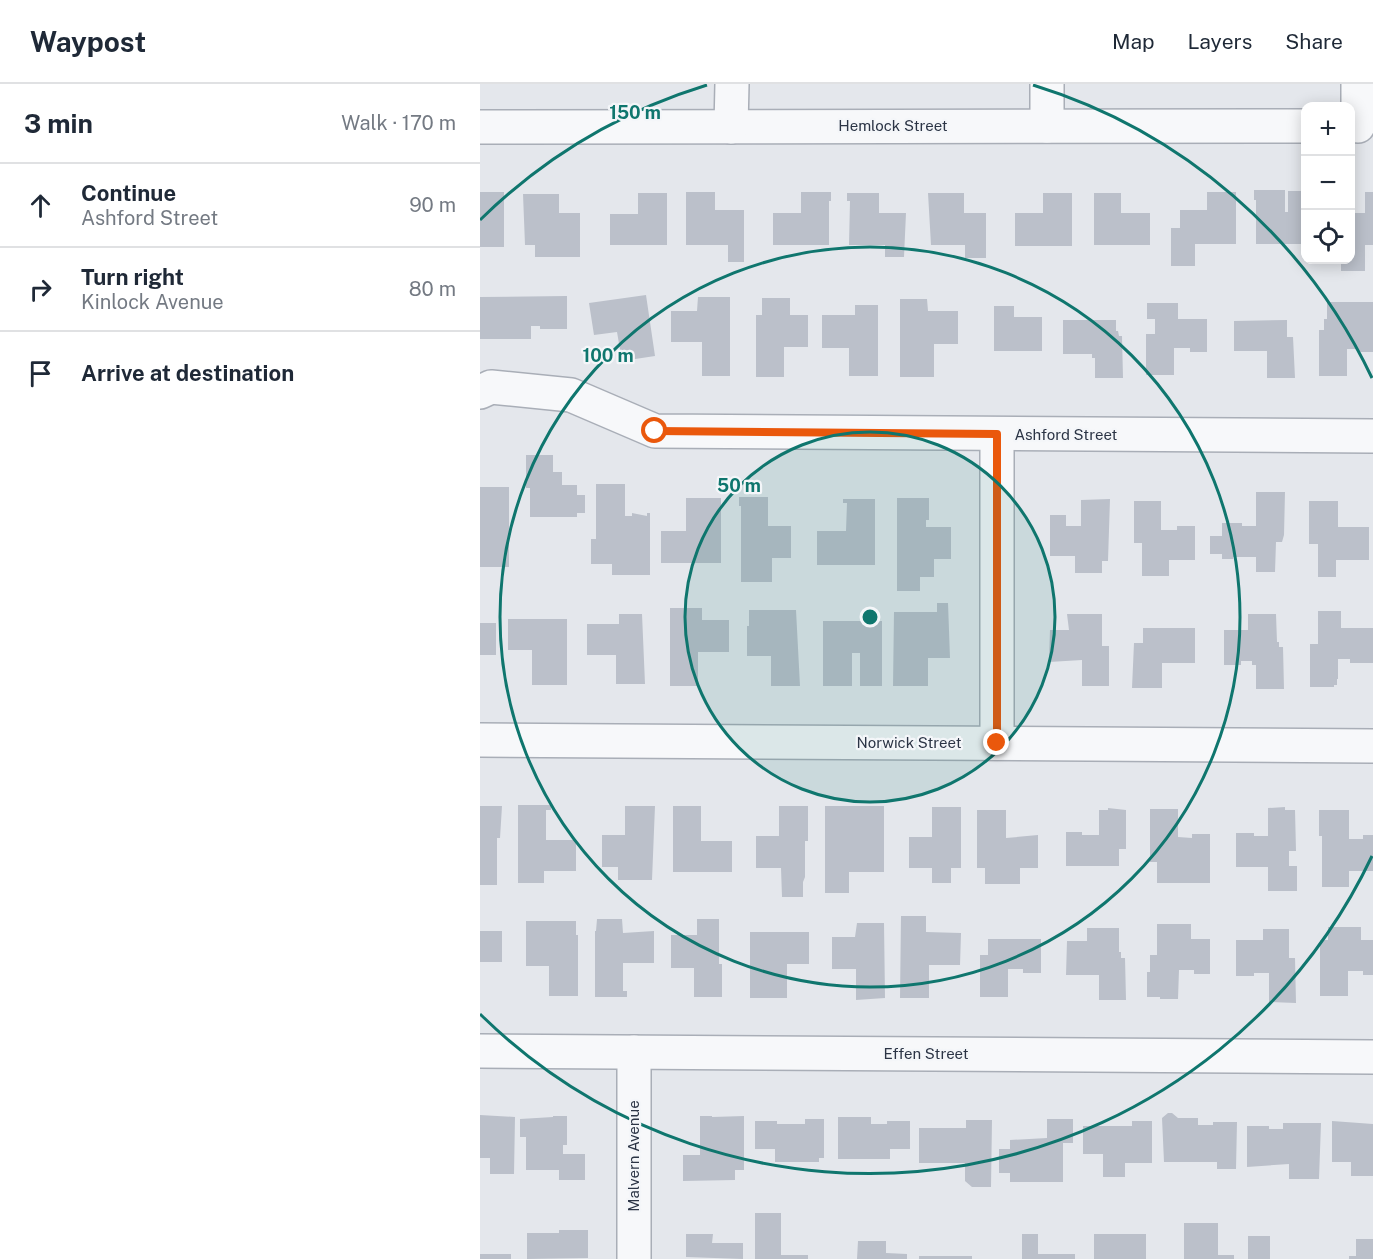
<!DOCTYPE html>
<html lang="en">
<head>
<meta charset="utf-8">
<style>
  :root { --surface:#fff; --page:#f6f6f7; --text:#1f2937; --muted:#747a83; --line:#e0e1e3 }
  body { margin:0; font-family:"Public Sans",sans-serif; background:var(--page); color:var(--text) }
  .controls { position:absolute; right:18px; top:18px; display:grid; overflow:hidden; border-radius:12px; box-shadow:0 3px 15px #0003 }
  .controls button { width:54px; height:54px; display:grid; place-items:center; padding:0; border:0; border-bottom:2px solid var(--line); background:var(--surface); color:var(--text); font:30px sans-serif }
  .stop { position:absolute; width:18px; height:18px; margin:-14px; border:4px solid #ea580c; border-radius:50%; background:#fff }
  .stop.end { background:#ea580c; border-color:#fff; box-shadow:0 2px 6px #0008 }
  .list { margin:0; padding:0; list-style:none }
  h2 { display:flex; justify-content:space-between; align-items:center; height:78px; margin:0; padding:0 24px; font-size:26px }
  h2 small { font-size:20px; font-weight:400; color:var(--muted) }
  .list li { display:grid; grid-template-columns:39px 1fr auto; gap:18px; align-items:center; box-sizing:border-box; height:84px; padding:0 24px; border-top:2px solid var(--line) }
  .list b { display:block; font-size:22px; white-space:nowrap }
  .list p { margin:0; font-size:20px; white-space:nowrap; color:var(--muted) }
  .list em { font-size:20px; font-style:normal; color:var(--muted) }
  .icon { flex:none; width:33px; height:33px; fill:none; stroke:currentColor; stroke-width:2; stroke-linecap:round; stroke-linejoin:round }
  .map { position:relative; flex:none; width:893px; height:1175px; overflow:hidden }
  header { display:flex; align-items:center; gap:36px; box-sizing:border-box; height:84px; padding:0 30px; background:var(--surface); border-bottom:2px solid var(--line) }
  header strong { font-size:28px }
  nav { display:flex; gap:33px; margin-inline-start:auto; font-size:21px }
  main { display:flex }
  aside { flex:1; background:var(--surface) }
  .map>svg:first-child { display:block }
  .building { fill:#bbc0ca }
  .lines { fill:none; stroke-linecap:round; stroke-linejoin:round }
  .minor-casing { stroke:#a9aeb7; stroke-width:36 }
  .minor { stroke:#f7f8fa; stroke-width:33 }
  .route { stroke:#ea580c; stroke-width:8 }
  .ring { fill:none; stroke:#0f766e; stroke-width:3 }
  .labels { text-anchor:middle; stroke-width:4.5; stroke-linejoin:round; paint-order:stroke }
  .street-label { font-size:15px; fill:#2b3445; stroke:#f4f6f9 }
  .centre { fill:#0f766e; stroke:#f4f6f9; stroke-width:3 }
  .ring-label { font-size:18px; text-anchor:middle; font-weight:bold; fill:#0f766e; stroke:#f4f6f9; stroke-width:4.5; stroke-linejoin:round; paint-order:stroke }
</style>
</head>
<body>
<header>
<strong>Waypost</strong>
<nav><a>Map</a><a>Layers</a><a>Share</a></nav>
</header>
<main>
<aside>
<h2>3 min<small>Walk · 170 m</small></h2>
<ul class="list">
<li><svg class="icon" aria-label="ahead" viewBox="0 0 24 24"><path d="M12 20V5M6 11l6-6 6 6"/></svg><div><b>Continue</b><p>Ashford Street</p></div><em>90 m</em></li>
<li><svg class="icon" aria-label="right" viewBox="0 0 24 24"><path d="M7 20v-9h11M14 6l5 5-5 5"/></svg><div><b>Turn right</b><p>Kinlock Avenue</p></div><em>80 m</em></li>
<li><svg class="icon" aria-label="arrive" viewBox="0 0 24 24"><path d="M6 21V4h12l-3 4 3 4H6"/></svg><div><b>Arrive at destination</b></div></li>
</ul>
</aside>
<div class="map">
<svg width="893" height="1175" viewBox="0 0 893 1175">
  <rect width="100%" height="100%" fill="#e4e7ec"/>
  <!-- building -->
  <g class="building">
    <polygon points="774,106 805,106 805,128 808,128 808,107 826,107 826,160 776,160 776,116 774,116"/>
    <rect x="0" y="108" width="24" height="55"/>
    <polygon points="206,108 235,108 235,126 264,126 264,178 248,178 248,161 206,161"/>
    <polygon points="321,108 351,108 351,117 349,117 349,161 293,161 293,129 321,129"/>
    <polygon points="727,108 756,108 756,160 715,160 715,182 691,182 691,144 700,144 700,126 727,126"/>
    <polygon points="885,108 893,108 893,161 885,161 885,187 861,187 861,176 870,176 870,129 885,129"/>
    <polygon points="158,109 187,109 187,161 130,161 130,130 158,130"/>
    <polygon points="367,109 399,109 399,129 426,129 424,173 405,173 405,161 369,161 370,117 367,117"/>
    <polygon points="448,109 484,109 484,129 506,129 506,174 485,174 485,161 451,161"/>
    <polygon points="563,109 592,109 592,162 535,162 535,129 563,129"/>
    <polygon points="614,109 641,109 641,129 670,129 670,161 614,161"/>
    <polygon points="43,110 79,110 79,129 100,129 100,173 55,173 55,161 45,161"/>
    <polygon points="166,211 175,272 142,277 137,248 114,251 109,219"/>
    <polygon points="87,212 87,245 60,245 60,242 51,242 51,255 0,255 0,213"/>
    <polygon points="218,213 250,213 250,292 222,292 222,258 191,258 191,227 217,227"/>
    <polygon points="282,214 310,214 310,231 328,231 328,263 304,263 304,293 276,293 276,231 282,231"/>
    <polygon points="420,215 447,215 448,227 478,227 478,260 454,260 454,293 420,293"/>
    <polygon points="847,218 893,218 893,268 877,268 877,265 867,265 867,292 839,292 839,246 844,246 844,235 847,235"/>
    <polygon points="667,219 698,219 698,235 727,235 727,268 710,268 710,264 694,264 694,291 666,291 666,250 675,250 675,235 667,235"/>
    <polygon points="375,221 398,221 398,292 369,292 369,264 342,264 342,231 375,231"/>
    <polygon points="514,222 534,222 534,233 562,233 562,267 514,267"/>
    <polygon points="583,236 636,236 636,247 638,247 639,252 642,252 643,294 615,294 615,274 612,274 612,270 583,270"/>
    <polygon points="807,236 807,253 813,253 815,294 787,294 787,267 754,267 754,237"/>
    <polygon points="46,371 73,371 73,388 82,388 82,401 97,401 97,411 105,411 105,429 97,429 97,433 50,433 50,404 46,404"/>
    <polygon points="116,400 145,400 145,432 152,432 152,429 167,432 167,429 170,429 170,491 132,491 132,480 111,480 111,455 116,455"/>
    <rect x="0" y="403" width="29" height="80"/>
    <polygon points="776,408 805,408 804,451 802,458 796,458 795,488 776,488 776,473 753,473 753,475 742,475 742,470 730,470 730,452 742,452 742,439 762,439 762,442 776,442"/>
    <polygon points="259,413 288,413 288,442 311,442 311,474 292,474 292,498 261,498 261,422 259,422"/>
    <polygon points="206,414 241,414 241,479 181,479 181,447 206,447"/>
    <polygon points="417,414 449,414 449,436 446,436 446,443 471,443 471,475 454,475 454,493 440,493 440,507 417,507"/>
    <polygon points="363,415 395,415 395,481 337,481 337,447 366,447 367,419 363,419"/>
    <polygon points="630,415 628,477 622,477 622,489 595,489 595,472 570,472 570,431 586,431 586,442 601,442 601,416"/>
    <polygon points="654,417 681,417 681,446 697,446 697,442 715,442 715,476 689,476 689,492 662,492 662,459 654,459"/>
    <polygon points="829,417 858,417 858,443 889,443 889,476 856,476 856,493 838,493 838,460 829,460"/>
    <polygon points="457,519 468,519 470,574 448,574 448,602 413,602 414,528 457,528"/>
    <polygon points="190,524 222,524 222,536 249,536 249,568 218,568 218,602 190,602"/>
    <polygon points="269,526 316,526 320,602 291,602 291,572 267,572 267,542 269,542"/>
    <polygon points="838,527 861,527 861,544 893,544 893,579 870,579 870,575 858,575 858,595 857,595 857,601 854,601 854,603 830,603 830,560 838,560"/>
    <polygon points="139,530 162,530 165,600 136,600 136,571 107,571 107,540 139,540"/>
    <polygon points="587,530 622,530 622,562 629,562 629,602 602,602 602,576 569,578 570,546 589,546"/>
    <polygon points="768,530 796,530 797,558 799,558 799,563 803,563 804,605 776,605 776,581 772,581 772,577 761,577 761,581 744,581 744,546 768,546"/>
    <polygon points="28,535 87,535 87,601 52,601 52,566 28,566"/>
    <polygon points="343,537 402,537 402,602 380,602 380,569 372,569 372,602 343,602"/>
    <rect x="0" y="539" width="16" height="32"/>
    <polygon points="663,544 715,544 715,579 682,579 682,604 652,604 654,559 663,559"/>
    <polygon points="38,721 71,721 71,726 66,726 66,756 96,756 96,787 64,787 64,799 38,799"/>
    <polygon points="0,722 22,722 20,754 17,754 17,801 0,801"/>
    <polygon points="145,722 175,722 172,796 138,796 138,783 122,783 122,751 145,751"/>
    <polygon points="193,722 221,722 221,757 252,757 252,788 193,788"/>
    <polygon points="299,722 328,722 328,757 325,757 325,793 323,798 323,813 302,813 301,784 276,784 276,752 299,752"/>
    <polygon points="345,722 404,722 404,788 369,788 369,809 345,809"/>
    <polygon points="452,723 481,723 481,784 471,784 471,799 452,799 452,784 429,784 429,753 452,753"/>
    <polygon points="805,723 805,726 815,726 816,767 809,767 809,782 817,782 817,807 788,807 788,783 756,783 756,749 774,749 774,752 788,752 788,724"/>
    <polygon points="628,724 646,726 646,765 639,765 639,782 586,782 586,748 602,748 602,751 619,751 619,726 628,726"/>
    <polygon points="670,725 698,725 698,753 712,754 712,750 730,750 730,799 677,799 677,778 670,778"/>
    <polygon points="497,726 526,726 526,754 558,751 558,784 540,784 540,800 505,800 505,784 497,784"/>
    <polygon points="839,726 869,726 869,755 883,755 883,751 893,751 893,787 869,787 869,803 842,803 842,752 839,752"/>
    <polygon points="421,832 446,832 446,848 481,849 480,881 449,881 449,914 420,914"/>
    <polygon points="117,835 142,835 143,849 174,847 174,879 143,879 143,907 147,907 147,913 115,913 115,847 116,847"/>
    <polygon points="217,835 239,835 239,880 242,880 242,913 214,913 214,884 191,884 191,851 217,851"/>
    <polygon points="46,837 96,837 96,851 98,851 98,912 69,912 69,882 46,882"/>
    <polygon points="377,839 404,839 405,914 376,916 376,885 352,885 352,853 375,853"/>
    <polygon points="677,840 711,840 711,855 730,855 730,890 714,890 714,886 699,886 698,915 680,915 680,913 667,913 667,888 670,888 670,871 677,871"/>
    <polygon points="848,843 881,843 881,856 893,856 893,891 883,891 883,887 868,887 868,912 840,912 840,856 848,856"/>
    <polygon points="607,844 639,844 639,868 641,868 641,874 645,874 646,916 619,916 619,891 586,891 587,857 607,857"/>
    <polygon points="783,845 809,845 809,874 815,874 816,919 789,918 789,889 774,889 774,892 756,892 756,856 783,856"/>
    <rect x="0" y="847" width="22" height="31"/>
    <polygon points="270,848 329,848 329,880 307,880 307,914 270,914"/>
    <polygon points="508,855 561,855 561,889 543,889 543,885 528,885 528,913 500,913 500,871 508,871"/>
    <polygon points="688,1029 692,1029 698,1034 718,1034 718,1041 733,1041 733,1038 757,1038 756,1085 737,1085 737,1078 684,1078 682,1034"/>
    <polygon points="0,1031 35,1033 34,1090 10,1090 10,1074 0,1074"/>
    <polygon points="73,1032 87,1032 87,1061 83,1061 83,1070 105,1070 105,1096 79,1096 79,1086 46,1086 46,1053 40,1053 40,1035 73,1033"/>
    <polygon points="220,1032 232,1032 232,1033 264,1032 264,1086 255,1086 255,1096 203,1097 203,1071 220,1071"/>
    <polygon points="358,1033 391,1033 391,1040 407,1040 407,1037 430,1037 430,1065 410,1065 410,1075 358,1075"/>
    <polygon points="325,1035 344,1035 344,1074 339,1074 339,1078 295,1078 295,1065 275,1065 275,1037 297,1037 297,1040 325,1040"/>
    <polygon points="567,1035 593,1035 593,1059 583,1059 583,1098 530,1098 530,1089 519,1089 519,1065 530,1065 530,1056 567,1054"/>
    <polygon points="486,1036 512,1036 511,1103 492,1103 485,1097 485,1079 439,1079 439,1044 486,1044"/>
    <polygon points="652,1037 672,1037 672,1079 645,1079 645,1093 623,1093 623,1070 603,1070 603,1042 652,1042"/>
    <polygon points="852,1037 893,1040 893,1092 871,1092 871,1078 852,1078"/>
    <polygon points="803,1039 841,1039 839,1095 809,1095 809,1080 767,1083 767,1042 789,1042 789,1045 803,1045"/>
    <polygon points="275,1129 301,1129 301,1171 328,1171 328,1175 275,1175"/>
    <polygon points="704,1139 738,1139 738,1171 754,1171 754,1175 704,1175"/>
    <polygon points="79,1146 108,1146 108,1174 47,1175 47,1149 79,1149"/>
    <polygon points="206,1150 233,1150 232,1159 263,1159 263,1175 206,1173"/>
    <polygon points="542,1150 558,1150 558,1170 595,1170 595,1175 542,1175"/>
    <rect x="614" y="1150" width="52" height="25"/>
    <rect x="768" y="1152" width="22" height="23"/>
    <polygon points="876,1155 893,1155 893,1175 869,1175 869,1172 876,1172"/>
    <polygon points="378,1157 406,1157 406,1169 427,1170 427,1175 377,1175"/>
    <rect x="0" y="1170" width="31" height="5"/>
    <rect x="439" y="1172" width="53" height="3"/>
  </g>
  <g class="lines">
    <!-- minor casing -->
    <g class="minor-casing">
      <g id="minor">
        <polyline points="567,0 567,42"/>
        <polyline points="878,0 878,42"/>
        <polyline points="0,43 826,42"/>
        <polyline points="251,43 252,0"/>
        <polyline points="0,308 11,303 91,311 175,347 893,352"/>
        <polyline points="517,350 517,659"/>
        <polyline points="0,656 893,662"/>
        <polyline points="0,967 893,973"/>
        <polyline points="154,1175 154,968"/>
      </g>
    </g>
    <!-- minor -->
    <use href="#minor" class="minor"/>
  </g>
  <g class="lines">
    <!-- route -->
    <polyline class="route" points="175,347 517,350 517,659"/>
  </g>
  <!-- distance rings -->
  <circle cx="390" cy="533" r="185" fill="#0f766e" fill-opacity=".12"/>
  <g class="ring">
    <circle cx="390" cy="533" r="185"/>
    <circle cx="390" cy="533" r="370"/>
    <path d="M892 772A556 556 0 0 1 0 930M0 136A556 556 0 0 1 227 1M553 1A556 556 0 0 1 892 294"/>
  </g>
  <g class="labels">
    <!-- street labels -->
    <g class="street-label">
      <text x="413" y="47">Hemlock Street</text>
      <text x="586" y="356">Ashford Street</text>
      <text x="429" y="664">Norwick Street</text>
      <text x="446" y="975">Effen Street</text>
      <text transform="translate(154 1072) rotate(-90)" y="5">Malvern Avenue</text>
    </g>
  </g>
  <circle cx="390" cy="533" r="9" class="centre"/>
  <g class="ring-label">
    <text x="155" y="35">150 m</text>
    <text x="128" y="278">100 m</text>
    <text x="259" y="408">50 m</text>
  </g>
</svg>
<div class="controls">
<button>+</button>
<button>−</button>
<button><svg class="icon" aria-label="locate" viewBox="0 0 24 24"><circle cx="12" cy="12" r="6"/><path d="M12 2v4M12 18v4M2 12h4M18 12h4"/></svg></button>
</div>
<div class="stop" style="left:175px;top:347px"></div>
<div class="stop end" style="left:517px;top:659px"></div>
</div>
</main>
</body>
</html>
